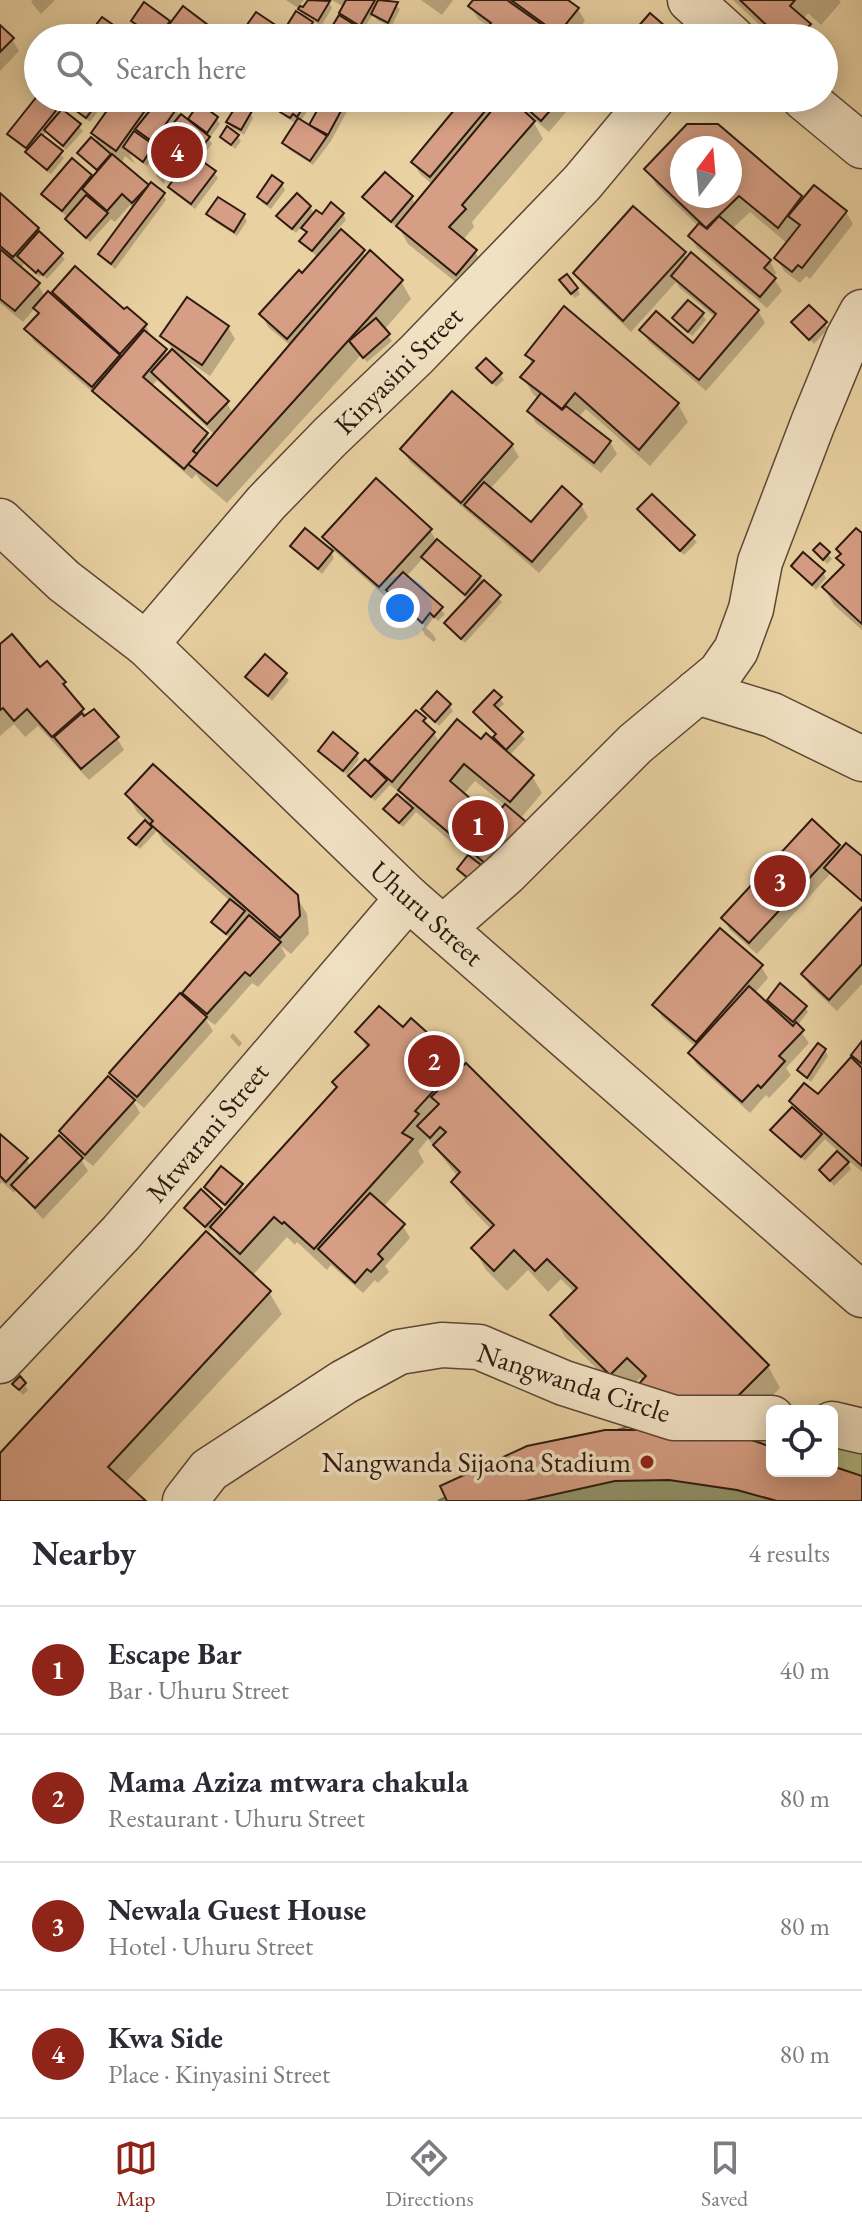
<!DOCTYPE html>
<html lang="en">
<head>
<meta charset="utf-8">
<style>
  :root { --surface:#fff; --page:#f2f2f3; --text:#2b2b33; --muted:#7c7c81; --line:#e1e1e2; --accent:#8f2418 }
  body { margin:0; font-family:"EB Garamond",serif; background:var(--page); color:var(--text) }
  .controls { position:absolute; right:24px; bottom:24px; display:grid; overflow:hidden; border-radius:12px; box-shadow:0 4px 20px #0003 }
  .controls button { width:72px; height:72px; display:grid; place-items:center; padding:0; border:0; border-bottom:2px solid var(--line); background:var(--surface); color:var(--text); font:40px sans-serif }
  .compass { position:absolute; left:670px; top:136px; width:72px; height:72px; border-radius:50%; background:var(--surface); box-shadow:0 4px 20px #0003; rotate:16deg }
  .you { position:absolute; left:400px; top:608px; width:28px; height:28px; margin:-20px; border:6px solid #fff; border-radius:50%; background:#1a73e8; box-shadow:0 0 0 12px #1a73e833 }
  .badge { display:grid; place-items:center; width:52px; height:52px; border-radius:50%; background:var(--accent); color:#fff; font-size:26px; font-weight:700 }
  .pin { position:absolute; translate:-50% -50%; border:4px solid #fff; box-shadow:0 2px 8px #0006 }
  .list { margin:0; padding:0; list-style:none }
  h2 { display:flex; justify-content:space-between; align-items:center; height:104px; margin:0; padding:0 32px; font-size:34px }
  h2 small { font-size:26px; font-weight:400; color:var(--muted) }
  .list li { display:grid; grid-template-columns:52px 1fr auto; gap:24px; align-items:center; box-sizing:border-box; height:128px; padding:0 32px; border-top:2px solid var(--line) }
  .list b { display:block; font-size:30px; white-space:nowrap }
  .list p { margin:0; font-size:26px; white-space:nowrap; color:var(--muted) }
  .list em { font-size:26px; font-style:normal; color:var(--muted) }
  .icon { flex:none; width:44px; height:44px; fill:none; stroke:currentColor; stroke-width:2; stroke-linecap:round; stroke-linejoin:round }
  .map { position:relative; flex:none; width:862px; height:1501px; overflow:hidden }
  .search { position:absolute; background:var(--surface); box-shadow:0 4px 20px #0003; left:24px; right:24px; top:24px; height:88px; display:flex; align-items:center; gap:20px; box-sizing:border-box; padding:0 28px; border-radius:44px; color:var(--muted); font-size:30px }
  .sheet { height:616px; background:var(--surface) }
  nav { display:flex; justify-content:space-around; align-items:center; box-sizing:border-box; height:112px; border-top:2px solid var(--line); background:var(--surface); font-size:22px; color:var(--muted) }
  nav a { display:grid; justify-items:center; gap:4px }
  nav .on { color:var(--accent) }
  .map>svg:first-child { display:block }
  .green { fill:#b4bc86; stroke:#706b4a; stroke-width:2 }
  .shadow { fill:#0003; fill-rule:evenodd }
  .building { fill:#d69e84; stroke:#2d1a0f; stroke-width:2; fill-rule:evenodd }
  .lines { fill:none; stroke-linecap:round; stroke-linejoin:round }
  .minor-casing { stroke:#5c4834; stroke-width:47 }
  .minor { stroke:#f1e1c3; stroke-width:44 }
  .poi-dot { fill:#8f2418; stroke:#f1e1c3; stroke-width:3 }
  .labels { text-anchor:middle; stroke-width:7; stroke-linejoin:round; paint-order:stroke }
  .street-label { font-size:28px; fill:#2d1a0f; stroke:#f1e1c3 }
  .poi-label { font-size:28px; fill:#2d1a0f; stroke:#f1e1c3; text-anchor:end }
</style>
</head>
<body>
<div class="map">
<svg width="862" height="1501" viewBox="0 0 862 1501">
  <rect width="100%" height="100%" fill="#e9d1a2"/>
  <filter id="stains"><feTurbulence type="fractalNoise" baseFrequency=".0025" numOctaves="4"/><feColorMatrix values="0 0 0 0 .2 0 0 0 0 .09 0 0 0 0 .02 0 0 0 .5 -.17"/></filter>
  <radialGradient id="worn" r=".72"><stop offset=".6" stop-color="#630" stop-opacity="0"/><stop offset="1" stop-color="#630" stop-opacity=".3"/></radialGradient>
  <!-- green -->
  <polygon class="green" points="644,1422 772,1427 772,1471 832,1471 832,1436 862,1447 862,1501 438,1501 542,1452"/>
  <!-- shadow -->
  <g class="shadow">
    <polygon points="33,0 55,0 41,14 31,2"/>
    <polygon points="286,0 304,0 298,7 304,10 310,0 327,0 332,8 321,26 308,17 315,29 309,38 300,38 288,27 303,18 298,8"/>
    <polygon points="332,0 390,0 400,9 391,27 377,20 373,14 363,30 355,25 360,34 358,38 327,38 346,22 341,13 344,7"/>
    <polygon points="421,0 453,0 442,15"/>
    <polygon points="475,0 565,0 578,9 585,21 571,38 494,38 489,30 490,27 478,19 471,6"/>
    <polygon points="733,0 839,0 841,2 821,25 808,13 803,20 817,38 774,38"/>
    <polygon points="133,21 168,22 170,26 207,26 209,31 224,38 152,38 136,26"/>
    <polygon points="664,27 667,33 662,38 631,38"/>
    <polygon points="0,28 12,39 19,51 0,71"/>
    <polygon points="247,29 278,30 281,35 279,38 255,38"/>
    <polygon points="38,98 56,109 59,115 62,111 83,131 66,150 47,131 42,137 64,158 51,174 31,158 29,151 10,134"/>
    <polygon points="51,98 114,98 110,103 106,100 90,122 70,105 66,109"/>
    <path d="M119,98H169L166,102L188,122L200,106L216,118L220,124L209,139L212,144L198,161L214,173L218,178L195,209L173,192L170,187L181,172L167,161L159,143L157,147L150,141L156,152L147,166L129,153L135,164L125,156L121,164L149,188L163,194L166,200L115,269L100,254L134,208L130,205L115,222L111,219L90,242L71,225L68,218L43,194L72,160L93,180L99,173L79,153L101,147L93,134ZM169,130L176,143L165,135Z"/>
    <polygon points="291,98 308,99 311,105 301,121 310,128 326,98 350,98 352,102 331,141 313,165 288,149 284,144 297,124 285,117 282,112"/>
    <polygon points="467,98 578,98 549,132 530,116 543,139 472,222 474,227 462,241 475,252 486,269 467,291 408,244 397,224 395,226 365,197 412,198 416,205 433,185 420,174 413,162"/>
    <polygon points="250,113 253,118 244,135 232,128 228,122"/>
    <path d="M718,126L803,202L846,212L853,224L810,279L806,276L800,283L784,271L777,258L788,244L750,212L732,229L770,261L776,273L773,277L782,291L767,308L697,248L690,236L698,226L657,186L647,169ZM682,148H730V196H682Z"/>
    <polygon points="237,136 241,141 235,149 222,137"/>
    <polygon points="164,164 173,173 171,176 163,168"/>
    <polygon points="158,171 166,178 164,184 156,176"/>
    <polygon points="282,184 285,190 271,209 262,203 259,197"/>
    <path d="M0,196L65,259L47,279L42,274L40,277L24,264L20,269L38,284L45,297L61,304L55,292L124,312L146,325L151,338L169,356L174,351L163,336L228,327L235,339L210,376L179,355L178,357L227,403L233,414L291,346L268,327L262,314L318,258L302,241L307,234L302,226L296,233L279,217L310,207L315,215L322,217L343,214L346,220L338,229L367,257L401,281L411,299L384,330L392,341L367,362L361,355L227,503L201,481L196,474L192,479L34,341L27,329L39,315L35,308L23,322L0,303ZM157,380L215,435L210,441L206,434L151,387Z"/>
    <polygon points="209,214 244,216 247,221 237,236 212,220"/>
    <polygon points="684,254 688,260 758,311 765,323 706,391 649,342 642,330 693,345 716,318 680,288 676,282 631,332 582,285 576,273"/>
    <polygon points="565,286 577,289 580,294 575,298"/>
    <polygon points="702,314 706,320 692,336 675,318"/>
    <polygon points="793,322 825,324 828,329 814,344"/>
    <polygon points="527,355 678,404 688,422 650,466 586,409 578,418 610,442 617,454 601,473 536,423 529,411 539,399 533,394 523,377 533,365"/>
    <polygon points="479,368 500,374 504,380 496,387"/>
    <polygon points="512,445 519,457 490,489 531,525 581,505 588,517 539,573 410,462 403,450"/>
    <polygon points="652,497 697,542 684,555 639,510"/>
    <polygon points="430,530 436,540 480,577 502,602 465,643 446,624 469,599 423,558 406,577 445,614 438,621 434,617 426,628 433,634 436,639 434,642 425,635 422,629 425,626 391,594 387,598 332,549 325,537"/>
    <polygon points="862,536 862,630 834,605 824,588 844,567 839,559"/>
    <polygon points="293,546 331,552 334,558 322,574"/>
    <polygon points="815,551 828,554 832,559 827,564"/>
    <polygon points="793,566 823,572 826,578 816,590"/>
    <polygon points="0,647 64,683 87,717 117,738 124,750 89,780 38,726 25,737 14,724 0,736"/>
    <polygon points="265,657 289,680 272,701 248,677"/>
    <path d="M500,699L504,704L497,710L525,739L509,756L532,776L542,793L520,819L485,893L459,869L469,857L416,812L403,827L389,815L386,809L410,806L401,792L400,793L390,785L375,801L351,776L376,771L370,762L424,719L440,743L481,742L503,750L497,736L476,713ZM475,781L506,806L494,821L463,795Z"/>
    <polygon points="449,705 453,711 439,726 423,709"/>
    <polygon points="321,751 356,754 359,759 347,775"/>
    <polygon points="127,794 296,896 307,914 309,934 291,954 281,946 286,956 258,987 252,983 215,1025 205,1018 213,1031 144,1108 131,1097 140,1113 93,1166 78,1154 88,1171 43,1219 16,1190 14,1193 2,1182 0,1184 0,1136 26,1159 31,1167 70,1147 61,1131 120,1088 112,1074 192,1006 185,993 231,939 213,922 230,901 163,842 157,831 140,849 134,844 131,838 147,821 137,812"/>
    <polygon points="838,846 842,852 862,859 862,902 830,874 757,954 730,930 723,918"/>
    <polygon points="862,910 862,984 837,1011 810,986 803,974"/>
    <polygon points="761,966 768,978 754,994 775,1012 769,1000 805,1007 808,1012 797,1026 809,1043 786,1068 791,1075 769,1098 766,1095 750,1113 697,1065 690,1053 696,1047 662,1017 655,1005"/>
    <path d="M403,1030L458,1063L768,1366L780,1388L745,1423L718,1431L772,1449V1471H832V1468L862,1478V1501H450L683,1432L640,1378L623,1395L565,1337L553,1315L575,1293L561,1279L548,1292L528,1270L507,1291L486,1270L474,1249L492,1230L466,1203L453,1182L458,1177L428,1139L418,1151L424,1162L383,1207L403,1226L410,1238L385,1266L389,1272L378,1283L375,1280L363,1293L331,1265L327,1270L297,1242L295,1245L287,1237L252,1276L269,1292L282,1314L124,1484L143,1501H0V1456L209,1231L186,1208L221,1210L224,1215L229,1209L206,1187L222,1169L245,1191L338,1089L334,1082L368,1050L358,1032ZM213,1228L226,1250L207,1234Z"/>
    <polygon points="233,1033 242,1043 239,1047 230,1037"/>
    <polygon points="862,1044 862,1172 845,1157 851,1169 834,1186 822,1170 839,1152 825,1139 805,1161 773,1130 799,1115 791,1101 818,1097 861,1068 853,1055"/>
    <polygon points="825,1050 828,1056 811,1082 799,1070"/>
    <polygon points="24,1384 28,1390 23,1395 14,1385"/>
  </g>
  <!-- building -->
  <g class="building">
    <polygon points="308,0 330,1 318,21 298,9 300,6 303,7"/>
    <polygon points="346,0 375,0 360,26 339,13"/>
    <polygon points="378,0 398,2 388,23 371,14"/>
    <polygon points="473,0 507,0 555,34 552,38 498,38 486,29 491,23 468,6"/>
    <polygon points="511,0 568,0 579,8 558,34"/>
    <polygon points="740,0 795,0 790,6 811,24 798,38 780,38"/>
    <polygon points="144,2 170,21 157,38 131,21"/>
    <polygon points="183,6 208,25 198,38 159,38"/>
    <polygon points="296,11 313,22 303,38 286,27"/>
    <polygon points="256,12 280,28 273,38 255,38 244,29"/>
    <polygon points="650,13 665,26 655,38 628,38"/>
    <polygon points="339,15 358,27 351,38 325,38"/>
    <polygon points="102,17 122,31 116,38 86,38"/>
    <polygon points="0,25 14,38 0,52"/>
    <polygon points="210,26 226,37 225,38 203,38"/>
    <polygon points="38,95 38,98 44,98 58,108 26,148 7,134"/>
    <polygon points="71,98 101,98 86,118 67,104"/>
    <polygon points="116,98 154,98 116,151 91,133"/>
    <polygon points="160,98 177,108 153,142 135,129"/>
    <polygon points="288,98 309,98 297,117 293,114 290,118 280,112"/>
    <polygon points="324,98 348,98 328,135 309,125"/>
    <polygon points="464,98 496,98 430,177 411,162"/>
    <polygon points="502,98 510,98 535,121 462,205 466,209 449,227 477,250 456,275 396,226"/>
    <polygon points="515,98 561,98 541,121"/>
    <polygon points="199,103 218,117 207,133 188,119"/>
    <polygon points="238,103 252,111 241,130 226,122"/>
    <polygon points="62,109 81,124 63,146 44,130"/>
    <polygon points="181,114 210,137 196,154 167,131"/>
    <polygon points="298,118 327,136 310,161 282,143"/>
    <path d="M687,124H718L802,196L778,228L739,196L706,228L644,169ZM682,148H730V196H682Z"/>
    <polygon points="227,126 239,135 231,145 220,137"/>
    <polygon points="134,131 154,145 143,162 123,147"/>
    <polygon points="41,134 63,151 47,170 25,152"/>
    <polygon points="168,134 191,153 179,169 161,156 165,151 159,146"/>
    <polygon points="91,137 111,154 97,170 77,153"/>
    <polygon points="112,154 149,185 132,203 122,194 107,211 82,189"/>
    <polygon points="192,154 216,171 191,204 168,187"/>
    <polygon points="72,158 92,175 62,211 41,194"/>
    <polygon points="385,172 413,196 391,222 362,197"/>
    <polygon points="272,175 283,183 267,204 257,197"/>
    <polygon points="151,182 165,193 111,264 98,254"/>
    <polygon points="814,185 847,211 802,268 798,265 792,272 774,258 800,225 788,216"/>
    <polygon points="0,193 39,228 13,257 0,246"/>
    <polygon points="297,193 311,206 292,229 276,216"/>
    <polygon points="86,195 108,213 86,238 65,219"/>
    <polygon points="218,197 245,214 234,232 206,214"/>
    <polygon points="331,202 344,213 312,251 299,241 307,232 301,228 316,210 322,214"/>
    <polygon points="633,206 686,252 623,321 573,273"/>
    <polygon points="719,216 771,260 764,268 776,278 760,297 688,236 699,223 707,229"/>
    <polygon points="341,229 365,250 287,339 259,314 299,270 302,273"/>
    <polygon points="39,231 63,253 43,275 38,270 36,273 17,256"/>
    <polygon points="0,249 40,283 15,311 0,299"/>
    <polygon points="370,250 403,280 217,486 188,464"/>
    <polygon points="691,252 759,310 699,380 639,330 656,311 693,343 716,314 671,276"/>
    <polygon points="75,266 124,309 127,307 147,324 120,354 52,292"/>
    <polygon points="567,274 578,288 571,294 559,280"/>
    <polygon points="48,291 120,355 92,387 24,329 39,313 33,308"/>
    <polygon points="187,297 229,326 202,365 160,336"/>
    <polygon points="688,300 704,313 688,332 672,318"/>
    <polygon points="809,305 827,322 809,340 791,322"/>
    <polygon points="564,306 679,403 639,450 575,393 562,409 520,377 534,361 525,355"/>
    <polygon points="376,318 390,334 363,358 349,341"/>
    <polygon points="144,330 167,349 143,377 208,433 193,451 197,454 184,469 92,391"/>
    <polygon points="172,349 229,401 207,424 151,372"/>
    <polygon points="486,358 502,373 492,383 476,368"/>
    <polygon points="452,391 513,444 461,503 400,449"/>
    <polygon points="541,393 562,410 566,406 611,441 594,463 527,411"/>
    <polygon points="376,478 432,529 379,587 322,537"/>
    <polygon points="484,482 531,522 562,486 582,504 532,562 464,505"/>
    <polygon points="652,494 695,535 680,551 637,509"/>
    <polygon points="305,528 333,551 318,569 290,546"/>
    <polygon points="856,528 862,533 862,624 822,587 844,565 836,558 841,554 836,549"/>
    <polygon points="437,539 481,576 465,595 421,557"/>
    <polygon points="820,543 830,552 823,560 813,550"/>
    <polygon points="803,552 825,571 812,585 791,566"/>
    <polygon points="403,572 443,607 434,617 430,613 422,623 386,590"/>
    <polygon points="484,580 501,595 461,639 444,623"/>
    <polygon points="12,634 40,667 47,661 66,682 63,684 84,709 52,737 27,709 14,721 3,708 0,710 0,644"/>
    <polygon points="265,654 287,673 268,696 245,677"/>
    <polygon points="494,690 502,697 494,705 523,732 506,750 493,737 496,734 473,712"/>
    <polygon points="437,691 451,704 435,722 421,709"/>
    <polygon points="94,709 119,737 81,769 54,737 82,713 84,716"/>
    <polygon points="416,710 426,718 423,721 435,732 392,782 368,762"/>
    <polygon points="457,719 481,739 486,733 534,775 510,802 464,764 450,781 493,818 505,804 537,831 499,875 398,790"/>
    <polygon points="333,732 358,753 343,771 318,751"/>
    <polygon points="365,759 387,780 371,797 348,776"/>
    <polygon points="153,764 298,895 300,916 280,938 150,824 153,821 125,794"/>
    <polygon points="397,794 413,808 399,823 383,809"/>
    <polygon points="812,819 840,845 749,943 721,918"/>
    <polygon points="145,820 152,827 136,845 128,838"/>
    <polygon points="846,843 862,856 862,901 824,868"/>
    <polygon points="468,855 493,874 481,889 457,869"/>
    <polygon points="230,899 245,911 226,934 211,922"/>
    <polygon points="862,907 862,964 829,1000 801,974"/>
    <polygon points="249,915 281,942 250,976 245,972 207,1014 182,993"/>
    <polygon points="720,928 763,965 696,1042 652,1005"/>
    <polygon points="780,983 807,1006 793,1022 767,1000"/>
    <polygon points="749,986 793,1026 796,1022 804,1030 779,1056 785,1061 761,1088 758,1085 742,1102 688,1053"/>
    <polygon points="180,993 207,1017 137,1097 109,1073"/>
    <polygon points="379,1006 403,1027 411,1018 460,1062 415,1111 419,1114 402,1133 413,1139 314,1249 284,1222 282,1224 274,1217 240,1254 210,1227 337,1087 332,1082 369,1045 355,1032"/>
    <polygon points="862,1041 862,1064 851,1055"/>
    <polygon points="818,1043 826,1049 807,1078 797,1070"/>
    <polygon points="851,1057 862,1068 862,1166 789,1101 804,1083 818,1094"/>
    <polygon points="466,1063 769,1365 733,1401 655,1406 636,1387 646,1376 627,1358 610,1375 550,1315 577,1288 547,1259 535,1271 514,1250 494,1271 471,1248 494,1225 451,1182 460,1172 433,1145 446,1132 440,1127 430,1138 417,1126 439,1104 431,1097"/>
    <polygon points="108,1076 135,1100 85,1155 59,1131"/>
    <polygon points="792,1107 822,1134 801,1157 770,1130"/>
    <polygon points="0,1134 28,1158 6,1182 0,1176"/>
    <polygon points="59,1135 83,1158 35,1208 11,1185"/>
    <polygon points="837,1151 849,1162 830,1181 819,1170"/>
    <polygon points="221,1166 243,1184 225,1205 204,1187"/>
    <polygon points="201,1189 222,1209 205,1227 184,1208"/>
    <polygon points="370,1193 405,1224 378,1254 383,1259 371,1272 367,1269 355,1283 318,1249"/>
    <polygon points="206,1231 271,1291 108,1467 146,1501 0,1501 0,1453"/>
    <polygon points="20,1376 26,1383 19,1390 12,1384"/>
    <polygon points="605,1430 722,1430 772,1447 772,1471 832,1471 832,1466 862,1476 862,1501 777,1501 737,1490 669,1480 615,1481 525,1501 447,1501 440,1486 527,1446"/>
  </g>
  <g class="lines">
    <!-- minor casing -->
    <g class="minor-casing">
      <g id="minor">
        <polyline points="690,0 732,38"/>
        <polyline points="804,98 862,146"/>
        <polyline points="0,521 64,581 146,644 408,898 862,1295"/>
        <polyline points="146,644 266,503 330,437 416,355 582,183 653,98"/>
        <polyline points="697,692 772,715 862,759"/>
        <polyline points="443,928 506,873 635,744 720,673 736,650 751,609 760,562 813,423 848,338 862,312"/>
        <polyline points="0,1361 121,1233 408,898"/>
        <polyline points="832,1424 862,1431"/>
        <polyline points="185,1501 209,1470 344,1382 399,1352 442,1345 479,1347 564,1383 674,1418 772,1418"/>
      </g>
    </g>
    <!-- minor -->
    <use href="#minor" class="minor"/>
  </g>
  <!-- markers -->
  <circle class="poi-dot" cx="647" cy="1462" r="8"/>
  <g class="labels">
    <!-- street labels -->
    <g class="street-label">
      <text transform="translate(398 370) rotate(-45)" y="10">Kinyasini Street</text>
      <text transform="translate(427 913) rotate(42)" y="10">Uhuru Street</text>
      <text transform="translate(207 1132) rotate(-50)" y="10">Mtwarani Street</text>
      <text transform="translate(574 1382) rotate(18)" y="10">Nangwanda Circle</text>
    </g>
    <!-- poi labels -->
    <g class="poi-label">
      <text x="631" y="1472">Nangwanda Sijaona Stadium</text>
    </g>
  </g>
  <rect width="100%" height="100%" filter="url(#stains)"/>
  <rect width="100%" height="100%" fill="url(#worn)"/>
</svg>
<div class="controls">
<button><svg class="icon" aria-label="locate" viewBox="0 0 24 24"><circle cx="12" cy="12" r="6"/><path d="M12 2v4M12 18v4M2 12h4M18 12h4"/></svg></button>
</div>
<svg class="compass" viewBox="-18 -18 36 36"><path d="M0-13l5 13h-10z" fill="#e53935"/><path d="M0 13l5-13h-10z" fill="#7c7c81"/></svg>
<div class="you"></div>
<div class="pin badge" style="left:478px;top:826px">1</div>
<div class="pin badge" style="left:434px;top:1061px">2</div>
<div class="pin badge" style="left:780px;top:881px">3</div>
<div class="pin badge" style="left:177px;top:152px">4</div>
<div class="search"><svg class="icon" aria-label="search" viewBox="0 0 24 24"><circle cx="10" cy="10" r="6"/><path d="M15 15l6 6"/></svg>Search here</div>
</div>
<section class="sheet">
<h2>Nearby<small>4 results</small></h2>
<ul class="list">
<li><span class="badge">1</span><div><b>Escape Bar</b><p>Bar · Uhuru Street</p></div><em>40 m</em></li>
<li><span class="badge">2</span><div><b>Mama Aziza mtwara chakula</b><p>Restaurant · Uhuru Street</p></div><em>80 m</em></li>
<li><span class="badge">3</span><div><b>Newala Guest House</b><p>Hotel · Uhuru Street</p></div><em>80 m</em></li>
<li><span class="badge">4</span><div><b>Kwa Side</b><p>Place · Kinyasini Street</p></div><em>80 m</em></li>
</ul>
</section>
<nav>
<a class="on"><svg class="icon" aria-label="map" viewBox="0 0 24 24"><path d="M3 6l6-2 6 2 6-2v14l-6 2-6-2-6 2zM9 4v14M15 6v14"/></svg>Map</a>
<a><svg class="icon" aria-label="directions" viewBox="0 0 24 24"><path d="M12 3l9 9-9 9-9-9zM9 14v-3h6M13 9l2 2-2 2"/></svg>Directions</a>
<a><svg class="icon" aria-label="saved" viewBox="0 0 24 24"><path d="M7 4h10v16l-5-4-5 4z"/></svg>Saved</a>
</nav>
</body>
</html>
